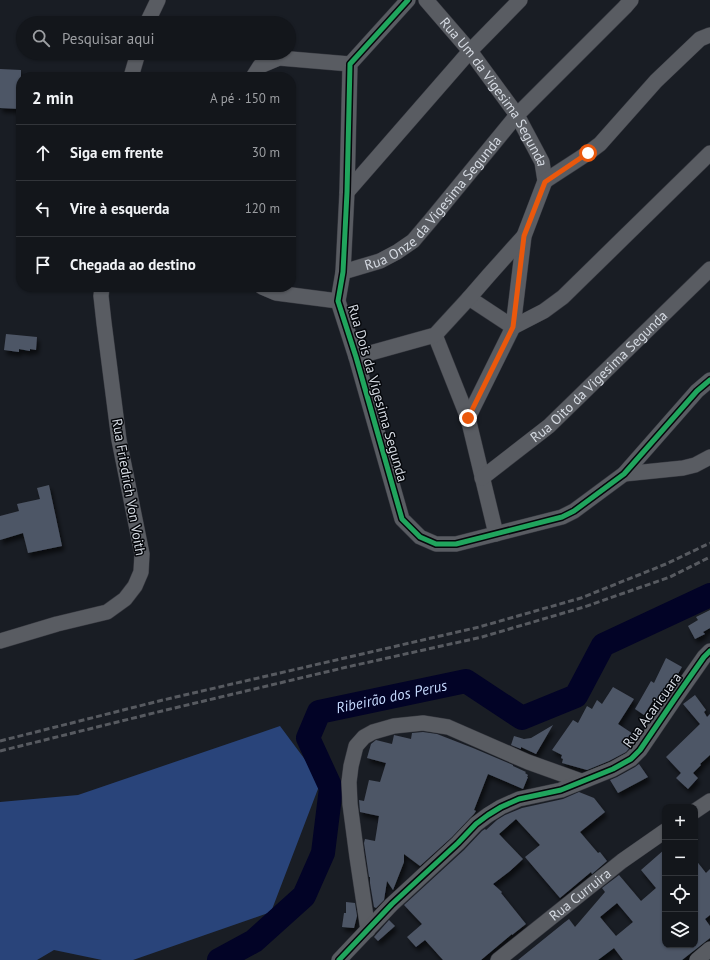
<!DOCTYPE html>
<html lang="pt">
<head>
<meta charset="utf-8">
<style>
  :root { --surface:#13161b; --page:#1c1f24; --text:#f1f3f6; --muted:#9d9fa3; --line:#32353a }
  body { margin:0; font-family:"PT Sans",sans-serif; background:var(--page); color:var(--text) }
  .controls { position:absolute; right:12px; bottom:12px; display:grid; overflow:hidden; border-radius:8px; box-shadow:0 1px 3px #0004 }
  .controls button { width:36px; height:36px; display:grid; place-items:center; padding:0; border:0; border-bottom:1px solid var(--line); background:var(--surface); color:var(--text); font:20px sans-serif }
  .stop { position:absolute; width:12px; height:12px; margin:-9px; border:3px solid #ea580c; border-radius:50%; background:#fff }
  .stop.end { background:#ea580c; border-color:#fff; box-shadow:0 1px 4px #0008 }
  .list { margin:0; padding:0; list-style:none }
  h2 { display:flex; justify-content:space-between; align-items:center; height:52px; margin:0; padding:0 16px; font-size:17px }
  h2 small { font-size:13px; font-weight:400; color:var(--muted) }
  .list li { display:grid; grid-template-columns:26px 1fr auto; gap:12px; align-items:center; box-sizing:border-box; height:56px; padding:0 16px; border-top:1px solid var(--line) }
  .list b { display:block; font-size:15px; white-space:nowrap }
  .list em { font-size:13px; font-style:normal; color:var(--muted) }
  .icon { flex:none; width:22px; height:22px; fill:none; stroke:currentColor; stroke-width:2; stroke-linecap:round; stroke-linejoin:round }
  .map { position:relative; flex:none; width:710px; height:960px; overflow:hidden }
  .search { position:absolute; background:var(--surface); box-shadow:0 1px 3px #0004; left:16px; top:16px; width:280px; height:44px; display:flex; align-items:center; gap:10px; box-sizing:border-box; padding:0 14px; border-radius:22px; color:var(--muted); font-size:15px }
  .panel { position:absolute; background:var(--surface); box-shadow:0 1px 3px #0004; left:16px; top:72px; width:280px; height:220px; border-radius:16px }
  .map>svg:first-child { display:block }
  .forest { fill:#29447a }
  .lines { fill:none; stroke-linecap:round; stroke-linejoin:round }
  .river { stroke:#020326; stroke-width:24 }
  .building { fill:#4e5666; fill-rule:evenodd; filter:url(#shadow) }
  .minor-casing { stroke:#373940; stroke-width:16 }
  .minor { stroke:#595c62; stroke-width:15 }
  .rail { stroke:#575a60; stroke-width:3; stroke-dasharray:6 3; stroke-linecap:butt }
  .cycleway-casing { stroke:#05070b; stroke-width:8 }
  .cycleway { stroke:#20a55d; stroke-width:5 }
  .route { stroke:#ea580c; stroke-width:5 }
  .labels { text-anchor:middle; stroke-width:3; stroke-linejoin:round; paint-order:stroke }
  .street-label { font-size:14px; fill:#d5dae2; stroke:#05070b }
  .water-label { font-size:15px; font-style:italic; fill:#c4d8fc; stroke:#05070b }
</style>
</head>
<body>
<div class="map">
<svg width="710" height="960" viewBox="0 0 710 960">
  <defs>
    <filter id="shadow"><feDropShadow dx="2.5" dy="4.5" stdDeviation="2" flood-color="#0009"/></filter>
  </defs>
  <rect width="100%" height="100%" fill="#191d24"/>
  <!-- forest -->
  <polygon class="forest" points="280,726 321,781 271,912 133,960 102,960 54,950 37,960 0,960 0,802 78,795"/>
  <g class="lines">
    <!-- river -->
    <path class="river" id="s1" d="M219,960L254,941L304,896L323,853L331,788L308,738L319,712L466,681L522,718L576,696L603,645L710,595"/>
  </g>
  <!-- building -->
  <g class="building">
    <polygon points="0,69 21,70 21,109 0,108"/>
    <polygon points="6,334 37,337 36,350 30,349 30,351 19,349 19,352 4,350"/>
    <polygon points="49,485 62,546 28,553 23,533 0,540 0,516 19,511 17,504 40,499 37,488"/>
    <polygon points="710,610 710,628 703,632 705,634 695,639 688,626 698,620 696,617"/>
    <polygon points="666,658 682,667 670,688 671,689 661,703 654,699 644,715 635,709 651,681 654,683"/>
    <polygon points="613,687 634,699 618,724 638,737 633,744 626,752 609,761 587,770 562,763 563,759 561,758 562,755 552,750 573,720 578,723 587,706 592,709 597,700 602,704"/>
    <polygon points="695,695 706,710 704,712 707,717 710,714 710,755 700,764 701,765 693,773 698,778 688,789 676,778 681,773 666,757 700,724 683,704"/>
    <polygon points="553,725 536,754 521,747 521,749 511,745 514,736 524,739 531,738"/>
    <polygon points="423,732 437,734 473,748 513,765 513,766 526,772 525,773 528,775 527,777 528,777 523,789 488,774 474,810 476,811 474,814 470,818 452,837 420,866 404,854 404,862 393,890 387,881 384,900 376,908 374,907 370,883 370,877 369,877 364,843 365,839 375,841 379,816 360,812 359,800 364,801 369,780 380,782 386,763 367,758 371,744 376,740 392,744 394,735 411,739 412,733"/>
    <polygon points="639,764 648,777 618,793 610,780 617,777 635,767"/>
    <polygon points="579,792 594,798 605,812 580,832 598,853 600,852 607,861 592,874 591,872 560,898 525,857 540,845 516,819 499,834 523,859 510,871 493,884 502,892 501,893 526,924 512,935 512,934 481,960 443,960 425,940 416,947 407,937 422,924 404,905 464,850 482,831 485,829 486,830 497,820 505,815 522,808 563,799"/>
    <path d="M665,849V945H695V859L706,873L710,869V915L705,919L710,926V938L682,960H623L614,948L598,960H518L565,922L569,919L575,927L605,892L602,888L619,875L641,901L656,888L641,870ZM617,903L633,922L616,936L600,917Z"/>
    <polygon points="346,902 355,903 357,916 354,928 342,927 344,913 346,913"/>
    <polygon points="389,920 395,926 378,941 374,937"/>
  </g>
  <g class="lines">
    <!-- minor casing -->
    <g class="minor-casing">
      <g id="minor">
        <polyline points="408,0 350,64 347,192 343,272 338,301 356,357 402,519 420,537 436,544 456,544 562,517 574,511 624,474 697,391 710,380"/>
        <path id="s2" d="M426,0L470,51L517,115L542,162L545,181L524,236L513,327L468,418"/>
        <polyline points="147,23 158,0"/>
        <polyline points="131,77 138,53"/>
        <polyline points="253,77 260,66 279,58 350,64"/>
        <polyline points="545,181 588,153 600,144 656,81 700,39 710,35"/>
        <polyline points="347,192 470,51 520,0"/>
        <path id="s3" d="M343,272L380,261L397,252L413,241L430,221L517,115L625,7L631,0"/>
        <polyline points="262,287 276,293 338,301"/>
        <polyline points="469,298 513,327 544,311 563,297 710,153"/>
        <polyline points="435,335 468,418 496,534"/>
        <polyline points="356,357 435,335 469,298 489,275 524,236"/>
        <polyline points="624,474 683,468 695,465 710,457"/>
        <path id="s4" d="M482,478L549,426L710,269"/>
        <polyline points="0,641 57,624 107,612 125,599 135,586 141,572 142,554 119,440 104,323 101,296 102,287"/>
        <polyline points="695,811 710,801"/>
        <polyline points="368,930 357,857 350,804 349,782 351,766 356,746 364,737 373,732 394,726 423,723 448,727 528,762 581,781"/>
        <polyline points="339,960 392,904 458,843 476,824 488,815 501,807 519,799 561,790 613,769 631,759 640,750 676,697 704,657 710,651"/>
        <path id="s5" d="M498,960L622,861L665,831"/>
        <polyline points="697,960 710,949"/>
      </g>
    </g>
    <!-- minor -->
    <use href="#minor" class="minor"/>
    <!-- rail -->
    <g class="rail">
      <polyline points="0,741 163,700 479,627 581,598 666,564 710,543"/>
      <polyline points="0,751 166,710 347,667 482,637 584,607 670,577 710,557"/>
    </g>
    <!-- cycleway casing -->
    <g class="cycleway-casing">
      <g id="cycleway">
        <polyline points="408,0 350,64 347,192 343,272 338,301 356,357 402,519 420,537 436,544 456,544 562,517 574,511 624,474 697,391 710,380"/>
        <polyline points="339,960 392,904 458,843 476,824 488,815 501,807 519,799 561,790 613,769 631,759 640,750 676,697 704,657 710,651"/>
      </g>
    </g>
    <!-- cycleway -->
    <use href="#cycleway" class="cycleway"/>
  </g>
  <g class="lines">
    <!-- route -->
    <polyline class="route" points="468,418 513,327 524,236 545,182 588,153"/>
  </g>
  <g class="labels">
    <!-- street labels -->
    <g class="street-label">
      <text dy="5" stroke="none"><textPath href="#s2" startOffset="115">Rua Um da Vigesima Segunda</textPath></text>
      <text dy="5" stroke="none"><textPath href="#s3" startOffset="117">Rua Onze da Vigesima Segunda</textPath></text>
      <text dy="5" stroke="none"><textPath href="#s4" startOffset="155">Rua Oito da Vigesima Segunda</textPath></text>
      <text transform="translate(378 393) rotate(74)" y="5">Rua Dois da Vigesima Segunda</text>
      <text transform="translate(129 487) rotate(80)" y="5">Rua Friedrich Von Voith</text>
      <text transform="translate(652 710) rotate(-54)" y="5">Rua Acaricuara</text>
      <text dy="5" stroke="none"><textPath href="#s5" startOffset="105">Rua Curruira</textPath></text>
    </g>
    <!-- water labels -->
    <g class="water-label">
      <text dy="5" stroke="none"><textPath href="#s1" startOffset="377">Ribeirão dos Perus</textPath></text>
    </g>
  </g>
</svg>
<div class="controls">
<button>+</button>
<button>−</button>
<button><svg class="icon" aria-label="locate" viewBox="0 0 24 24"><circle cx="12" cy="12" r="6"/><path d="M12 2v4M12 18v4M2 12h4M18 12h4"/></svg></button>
<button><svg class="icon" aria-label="layers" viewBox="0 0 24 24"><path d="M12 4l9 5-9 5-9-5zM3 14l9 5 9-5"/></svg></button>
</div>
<div class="stop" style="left:588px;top:153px"></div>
<div class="stop end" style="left:468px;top:418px"></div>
<div class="search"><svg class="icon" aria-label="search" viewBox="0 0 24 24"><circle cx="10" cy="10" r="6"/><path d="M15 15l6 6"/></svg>Pesquisar aqui</div>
<section class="panel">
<h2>2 min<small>A pé · 150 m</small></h2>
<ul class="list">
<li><svg class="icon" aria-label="ahead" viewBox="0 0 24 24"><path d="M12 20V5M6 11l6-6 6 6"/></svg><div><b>Siga em frente</b></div><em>30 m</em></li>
<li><svg class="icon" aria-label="left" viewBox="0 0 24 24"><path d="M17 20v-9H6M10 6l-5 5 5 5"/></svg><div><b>Vire à esquerda</b></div><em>120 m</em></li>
<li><svg class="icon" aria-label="arrive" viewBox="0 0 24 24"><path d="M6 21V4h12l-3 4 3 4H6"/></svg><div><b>Chegada ao destino</b></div></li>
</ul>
</section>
</div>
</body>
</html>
